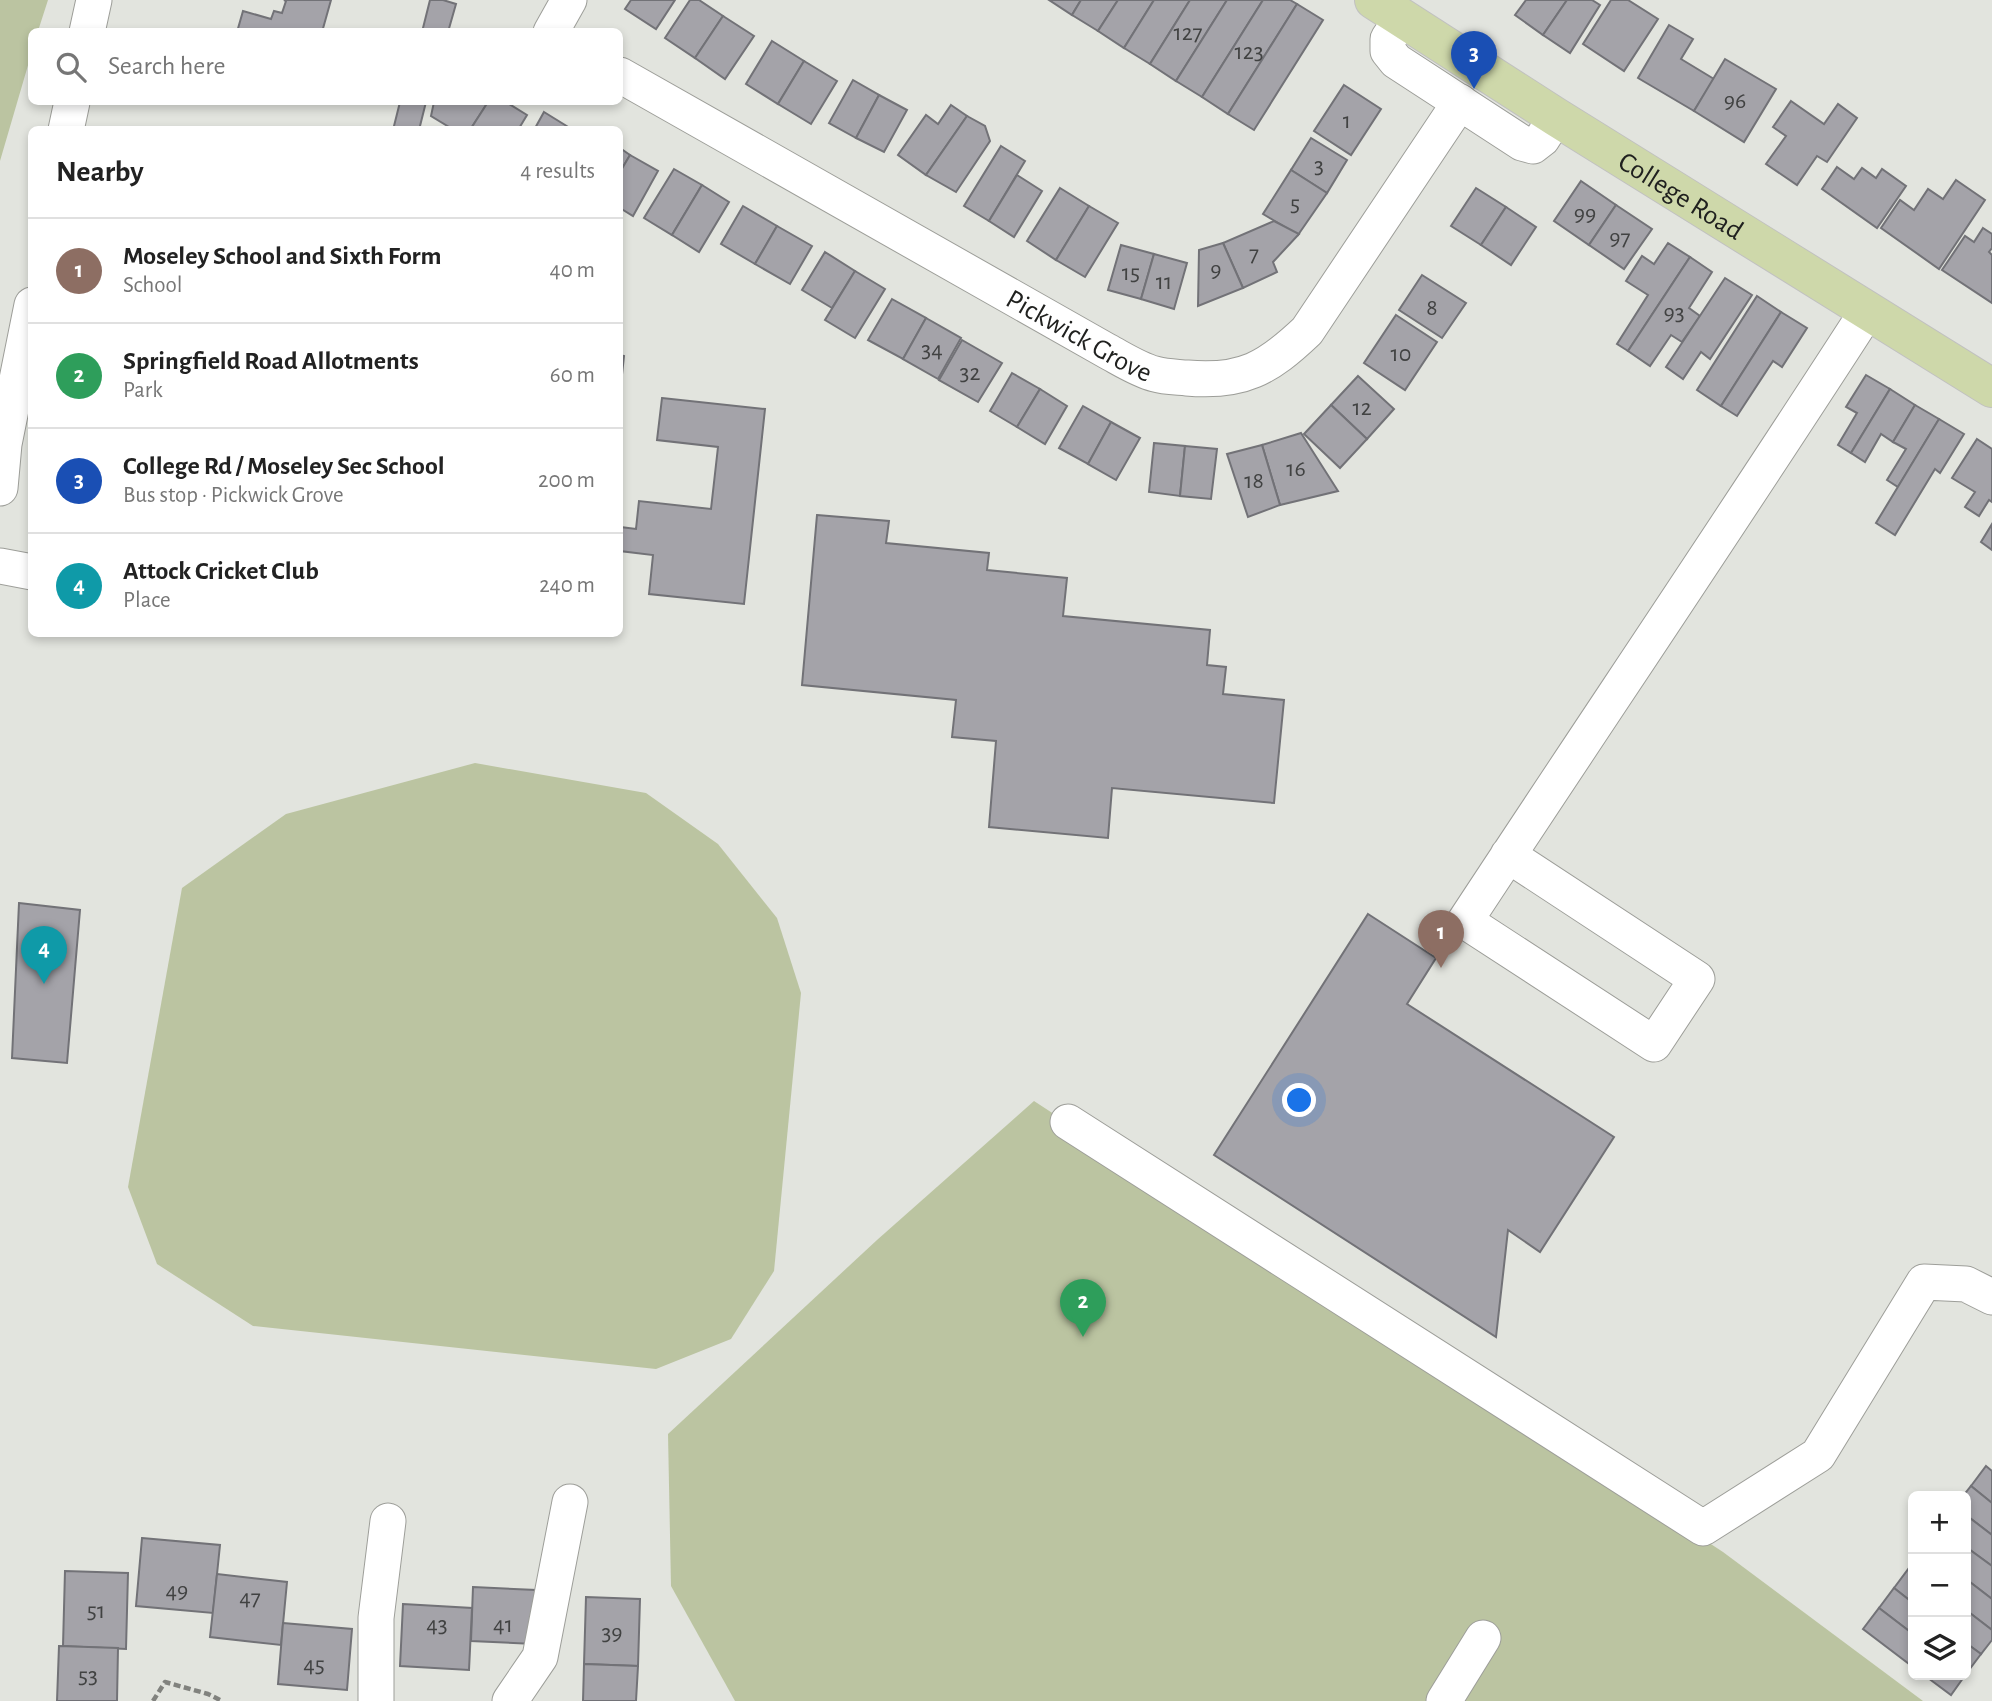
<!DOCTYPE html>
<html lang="en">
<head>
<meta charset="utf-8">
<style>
  :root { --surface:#fff; --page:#f2f2f2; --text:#222; --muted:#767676; --line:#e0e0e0; --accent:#6b51cb }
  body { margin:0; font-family:"Alegreya Sans",sans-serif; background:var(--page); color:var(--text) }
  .controls { position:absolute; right:21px; bottom:21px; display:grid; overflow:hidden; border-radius:10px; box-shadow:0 4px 10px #0003 }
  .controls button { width:63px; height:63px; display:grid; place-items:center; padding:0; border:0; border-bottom:2px solid var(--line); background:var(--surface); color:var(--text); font:35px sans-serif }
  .you { position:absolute; left:1300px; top:1101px; width:24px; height:24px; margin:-18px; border:5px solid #fff; border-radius:50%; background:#1a73e8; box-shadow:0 0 0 10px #1a73e833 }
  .badge { display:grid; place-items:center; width:46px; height:46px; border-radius:50%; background:var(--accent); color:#fff; font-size:23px; font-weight:700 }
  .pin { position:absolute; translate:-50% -58px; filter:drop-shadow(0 2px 4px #0008) }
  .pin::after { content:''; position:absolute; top:37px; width:24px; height:21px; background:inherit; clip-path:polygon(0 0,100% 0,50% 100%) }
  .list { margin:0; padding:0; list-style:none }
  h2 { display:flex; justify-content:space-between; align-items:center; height:91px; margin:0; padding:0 28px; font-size:30px }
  h2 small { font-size:23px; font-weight:400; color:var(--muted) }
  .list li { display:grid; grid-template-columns:46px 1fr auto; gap:21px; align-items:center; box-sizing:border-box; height:105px; padding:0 28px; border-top:2px solid var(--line) }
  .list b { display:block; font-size:26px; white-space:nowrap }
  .list p { margin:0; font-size:23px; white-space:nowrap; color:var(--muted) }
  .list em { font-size:23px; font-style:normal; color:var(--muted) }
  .icon { flex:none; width:38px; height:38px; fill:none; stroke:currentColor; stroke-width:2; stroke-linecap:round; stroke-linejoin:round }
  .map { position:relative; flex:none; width:1992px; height:1701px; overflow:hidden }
  .search { position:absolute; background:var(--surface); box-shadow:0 4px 10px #0003; left:28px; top:28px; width:595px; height:77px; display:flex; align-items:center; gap:18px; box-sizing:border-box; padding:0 24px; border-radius:10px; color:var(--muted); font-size:26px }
  .panel { position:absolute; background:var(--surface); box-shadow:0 4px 10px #0003; left:28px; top:126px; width:595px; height:511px; border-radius:10px }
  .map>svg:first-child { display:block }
  .green { fill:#bbc4a1 }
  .building { fill:#a4a3a9; stroke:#727277; stroke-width:2 }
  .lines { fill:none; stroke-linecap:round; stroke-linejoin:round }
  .minor-casing { stroke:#9d9e99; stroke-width:37 }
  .major-casing { stroke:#c1c1c0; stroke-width:40 }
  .path { stroke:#81827e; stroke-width:4.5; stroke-dasharray:7 3.5; stroke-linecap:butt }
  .minor { stroke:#fff; stroke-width:35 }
  .major { stroke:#ced8aa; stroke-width:38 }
  .labels { text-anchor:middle; stroke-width:7; stroke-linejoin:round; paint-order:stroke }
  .number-label { font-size:24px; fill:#414242 }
  .street-label { font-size:28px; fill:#20211f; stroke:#eff1eb }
</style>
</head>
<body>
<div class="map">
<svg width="1992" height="1701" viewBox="0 0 1992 1701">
  <rect width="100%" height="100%" fill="#e2e4de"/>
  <!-- green -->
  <g class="green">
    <polygon points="0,0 48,0 38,31 32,32 31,55 0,161"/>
    <polygon points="475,763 646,793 718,844 777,918 801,993 774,1271 731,1339 656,1369 253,1326 157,1264 128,1187 182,888 286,814"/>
    <polygon points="1034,1101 1723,1552 1923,1701 735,1701 671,1586 668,1434 877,1240"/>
  </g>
  <!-- building -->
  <g class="building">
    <polygon points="284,0 331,0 322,32 237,32 243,11 271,19 274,11 282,13 286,1"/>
    <polygon points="430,0 443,0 456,4 448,32 422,32"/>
    <polygon points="631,0 675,0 656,29 625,9"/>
    <polygon points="690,0 699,0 723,16 695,58 665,38"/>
    <polygon points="1049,0 1081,0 1072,15"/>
    <polygon points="1081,0 1118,0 1098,31 1072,15"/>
    <polygon points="1118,0 1154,0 1124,48 1098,31"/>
    <polygon points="1154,0 1190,0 1150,64 1124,48"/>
    <polygon points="1190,0 1227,0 1176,81 1150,64"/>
    <polygon points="1227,0 1263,0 1202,97 1176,81"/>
    <polygon points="1263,0 1290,0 1297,4 1228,114 1202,97"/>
    <polygon points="1526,0 1567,0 1543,35 1515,15"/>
    <polygon points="1567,0 1592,0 1600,5 1570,53 1543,35"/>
    <polygon points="1611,0 1628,0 1658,19 1624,71 1583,44"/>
    <polygon points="1297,4 1323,20 1254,130 1228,114"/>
    <polygon points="723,16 754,36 725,79 695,58"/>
    <polygon points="1669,25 1693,39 1681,59 1714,79 1694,111 1638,78"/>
    <polygon points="772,41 804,61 778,104 746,84"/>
    <polygon points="1725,59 1776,89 1744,142 1694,111"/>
    <polygon points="804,61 837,81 811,124 778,104"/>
    <polygon points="853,80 879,95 856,138 829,123"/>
    <polygon points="1344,85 1381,109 1351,155 1314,131"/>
    <polygon points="879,95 907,110 884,152 856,138"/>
    <polygon points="1791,101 1824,124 1838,104 1857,118 1827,162 1817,156 1797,185 1766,164 1786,136 1773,127"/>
    <polygon points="400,102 426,102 419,130 393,130"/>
    <polygon points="434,102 488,102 470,130 454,130 431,116"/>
    <polygon points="488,102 506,102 527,115 518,130 470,130"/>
    <polygon points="951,105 967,116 926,175 898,155 926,115 938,124"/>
    <polygon points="544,112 573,130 534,130"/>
    <polygon points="967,116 985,126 990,141 956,192 926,175"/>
    <polygon points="1311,138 1347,160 1327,193 1291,170"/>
    <polygon points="1001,146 1025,161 989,221 964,206"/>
    <polygon points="620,148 630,155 620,172"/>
    <polygon points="630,155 658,171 633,216 620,208 620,172"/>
    <polygon points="1837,167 1854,179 1862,168 1876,178 1882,169 1906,186 1877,228 1822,189"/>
    <polygon points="674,169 702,185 672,235 644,218"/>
    <polygon points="1291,170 1327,193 1298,235 1263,214"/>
    <polygon points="1017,175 1042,191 1014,237 989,221"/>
    <polygon points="1956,180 1985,200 1939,269 1881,228 1900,200 1914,210 1928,189 1943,199"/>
    <polygon points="1581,181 1616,205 1589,245 1554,221"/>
    <polygon points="702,185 729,202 699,252 672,235"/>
    <polygon points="1060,188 1089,206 1056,260 1027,241"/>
    <polygon points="1476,188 1506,207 1481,245 1451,226"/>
    <polygon points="1616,205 1652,229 1624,269 1589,245"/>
    <polygon points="743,206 777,226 755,264 721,244"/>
    <polygon points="1089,206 1118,223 1085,277 1056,260"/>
    <polygon points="1506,207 1536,227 1511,265 1481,245"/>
    <polygon points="1274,221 1299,234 1273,262 1277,272 1243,288 1223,243"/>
    <polygon points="777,226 812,246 790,284 755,264"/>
    <polygon points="1983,228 1992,234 1992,248 1989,252 1992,255 1992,303 1942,270 1965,236 1974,242"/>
    <polygon points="1223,243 1243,288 1198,306 1199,250"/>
    <polygon points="1668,243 1690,257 1628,351 1617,344 1648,295 1626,281 1642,256 1654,264"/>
    <polygon points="1121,245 1154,254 1141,299 1108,290"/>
    <polygon points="825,252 855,271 832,308 802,290"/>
    <polygon points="1154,254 1187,263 1174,309 1141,299"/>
    <polygon points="1690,257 1712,272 1689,308 1700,316 1682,342 1671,335 1650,366 1628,351"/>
    <polygon points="855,271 885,289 855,338 825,320"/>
    <polygon points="1422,275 1466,303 1442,338 1399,310"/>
    <polygon points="1725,278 1752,295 1710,359 1701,352 1683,379 1666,367"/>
    <polygon points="1757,296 1781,312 1721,406 1697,390"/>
    <polygon points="892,299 926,318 903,359 868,340"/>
    <polygon points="1781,312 1807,328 1782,367 1773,361 1737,416 1721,406"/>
    <polygon points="1396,315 1437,342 1405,390 1364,363"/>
    <polygon points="926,318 961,338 938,379 903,359"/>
    <polygon points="962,340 1002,363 978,402 939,380"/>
    <polygon points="620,355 624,356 620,393"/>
    <polygon points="1012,373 1040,389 1017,427 990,411"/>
    <polygon points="1866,375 1890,389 1851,453 1838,445 1857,413 1846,407"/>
    <polygon points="1358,376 1394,409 1367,439 1331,405"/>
    <polygon points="1040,389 1067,406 1045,444 1017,427"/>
    <polygon points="1890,389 1915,405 1893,442 1881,434 1865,462 1851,453"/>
    <polygon points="662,398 765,409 744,604 649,594 653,555 620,551 620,527 636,529 639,501 711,509 718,447 657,440"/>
    <polygon points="1331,405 1367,439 1340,468 1304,434"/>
    <polygon points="1915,405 1939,419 1898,487 1887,480 1906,449 1893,442"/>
    <polygon points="1083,406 1111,422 1088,464 1059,448"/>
    <polygon points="1939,419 1964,434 1940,473 1935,469 1895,535 1876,523"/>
    <polygon points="1111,422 1140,438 1116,480 1088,464"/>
    <polygon points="1301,433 1338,491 1280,505 1262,445"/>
    <polygon points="1977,439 1992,449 1992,502 1989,500 1979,516 1965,507 1975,492 1952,478"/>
    <polygon points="1154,443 1185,446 1180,496 1149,492"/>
    <polygon points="1262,445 1280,505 1248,517 1227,454"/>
    <polygon points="1185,446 1217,449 1211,499 1180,496"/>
    <polygon points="817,515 889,521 886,543 989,553 987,570 1067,578 1063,616 1210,630 1207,665 1226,667 1223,694 1284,700 1274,803 1112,788 1108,838 989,827 996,741 952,737 956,700 802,685"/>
    <polygon points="1992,524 1992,550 1981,542"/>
    <polygon points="19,903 80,910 67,1063 12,1058"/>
    <polygon points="1368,914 1436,958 1407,1004 1614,1137 1540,1252 1508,1230 1496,1337 1214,1155"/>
    <polygon points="1986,1466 1992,1471 1992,1503 1971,1486"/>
    <polygon points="1971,1486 1992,1503 1992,1535 1966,1515 1966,1496 1963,1496"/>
    <polygon points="1966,1515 1992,1535 1992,1566 1966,1547"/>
    <polygon points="142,1538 220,1545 213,1613 136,1606"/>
    <polygon points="1966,1547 1992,1566 1992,1599 1966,1579"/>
    <polygon points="1909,1568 1913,1571 1913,1603 1894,1588"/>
    <polygon points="65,1571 128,1573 126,1649 63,1646"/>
    <polygon points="217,1574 287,1582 281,1645 210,1637"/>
    <polygon points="1966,1579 1992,1599 1992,1630 1966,1610"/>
    <polygon points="473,1587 536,1590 534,1644 471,1641"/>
    <polygon points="1894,1588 1913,1603 1913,1634 1879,1608"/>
    <polygon points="586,1597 640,1599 638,1666 584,1664"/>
    <polygon points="403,1604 472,1608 469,1670 400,1666"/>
    <polygon points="1879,1608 1913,1634 1913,1667 1863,1629"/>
    <polygon points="1966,1610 1992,1630 1992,1640 1981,1654 1966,1643"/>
    <polygon points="283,1623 352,1629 347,1690 278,1684"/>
    <polygon points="1966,1643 1981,1654 1966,1674"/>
    <polygon points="59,1646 118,1648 117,1701 57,1701"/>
    <polygon points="584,1664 638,1666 636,1701 583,1701"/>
    <polygon points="1966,1674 1951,1695 1924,1675"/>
  </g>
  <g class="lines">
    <!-- minor casing -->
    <g class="minor-casing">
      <g id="minor">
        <polyline points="1402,18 1388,39 1388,51 1396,61 1522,143 1533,146 1542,139 1556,117"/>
        <polyline points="87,32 94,0"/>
        <polyline points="551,32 569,0"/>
        <path id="s1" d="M620,75L1107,351C1122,359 1139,370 1155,374C1165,377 1177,377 1187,378C1243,383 1268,368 1307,331L1460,102"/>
        <polyline points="66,130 72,102"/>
        <polyline points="0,488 4,444 32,305"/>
        <polyline points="0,566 32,572"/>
        <path d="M1508,855L1697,979L1654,1044L1465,921C1599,717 1736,515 1868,310"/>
        <polyline points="1068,1122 1703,1528 1818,1455 1924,1282 1966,1284 1992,1297"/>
        <polyline points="376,1701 376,1618 388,1521"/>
        <polyline points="510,1701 540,1657 570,1502"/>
        <polyline points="1444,1701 1483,1638"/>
      </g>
    </g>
    <!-- major casing -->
    <g class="major-casing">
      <g id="major">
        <path id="s2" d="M1374,0L1556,117L1992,388"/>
      </g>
    </g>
    <!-- path -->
    <polyline class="path" points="153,1701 165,1682 208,1694 222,1701"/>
    <!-- minor -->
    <use href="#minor" class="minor"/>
    <!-- major -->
    <use href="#major" class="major"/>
  </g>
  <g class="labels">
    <!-- number labels -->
    <g class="number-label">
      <text x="1188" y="40">127</text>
      <text x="1249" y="59">123</text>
      <text x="1735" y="108">96</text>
      <text x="1347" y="128">1</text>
      <text x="1319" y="173">3</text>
      <text x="1295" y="211">5</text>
      <text x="1585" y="221">99</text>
      <text x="1620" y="245">97</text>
      <text x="1254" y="261">7</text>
      <text x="1216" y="277">9</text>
      <text x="1131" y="280">15</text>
      <text x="1164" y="289">11</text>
      <text x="1432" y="315">8</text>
      <text x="1674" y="320">93</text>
      <text x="932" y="357">34</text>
      <text x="1401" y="361">10</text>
      <text x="970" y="380">32</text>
      <text x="1362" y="415">12</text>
      <text x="1296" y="476">16</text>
      <text x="1254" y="488">18</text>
      <text x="177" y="1598">49</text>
      <text x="250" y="1605">47</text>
      <text x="96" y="1618">51</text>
      <text x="437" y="1632">43</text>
      <text x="503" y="1632">41</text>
      <text x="612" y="1640">39</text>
      <text x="314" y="1672">45</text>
      <text x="88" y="1683">53</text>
    </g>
    <!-- street labels -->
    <g class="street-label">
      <text dy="10" stroke="none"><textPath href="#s2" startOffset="364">College Road</textPath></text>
      <text dy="10" stroke="none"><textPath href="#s1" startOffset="528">Pickwick Grove</textPath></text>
    </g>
  </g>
</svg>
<div class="controls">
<button>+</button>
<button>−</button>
<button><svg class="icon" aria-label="layers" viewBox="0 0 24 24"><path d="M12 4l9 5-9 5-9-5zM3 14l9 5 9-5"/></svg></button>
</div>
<div class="you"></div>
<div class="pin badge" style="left:1441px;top:968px;background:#8d6e63">1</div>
<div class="pin badge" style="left:1083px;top:1337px;background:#2e9e5b">2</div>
<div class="pin badge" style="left:1474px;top:89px;background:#1a4fb4">3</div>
<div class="pin badge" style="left:44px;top:984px;background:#0f9aa8">4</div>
<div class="search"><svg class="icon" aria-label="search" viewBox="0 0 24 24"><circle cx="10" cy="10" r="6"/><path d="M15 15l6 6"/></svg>Search here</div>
<section class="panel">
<h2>Nearby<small>4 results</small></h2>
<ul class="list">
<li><span class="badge" style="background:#8d6e63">1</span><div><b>Moseley School and Sixth Form</b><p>School</p></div><em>40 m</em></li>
<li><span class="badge" style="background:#2e9e5b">2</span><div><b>Springfield Road Allotments</b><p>Park</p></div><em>60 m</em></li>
<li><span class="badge" style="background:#1a4fb4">3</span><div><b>College Rd / Moseley Sec School</b><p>Bus stop · Pickwick Grove</p></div><em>200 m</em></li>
<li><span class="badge" style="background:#0f9aa8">4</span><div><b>Attock Cricket Club</b><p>Place</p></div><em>240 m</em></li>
</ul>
</section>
</div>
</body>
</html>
